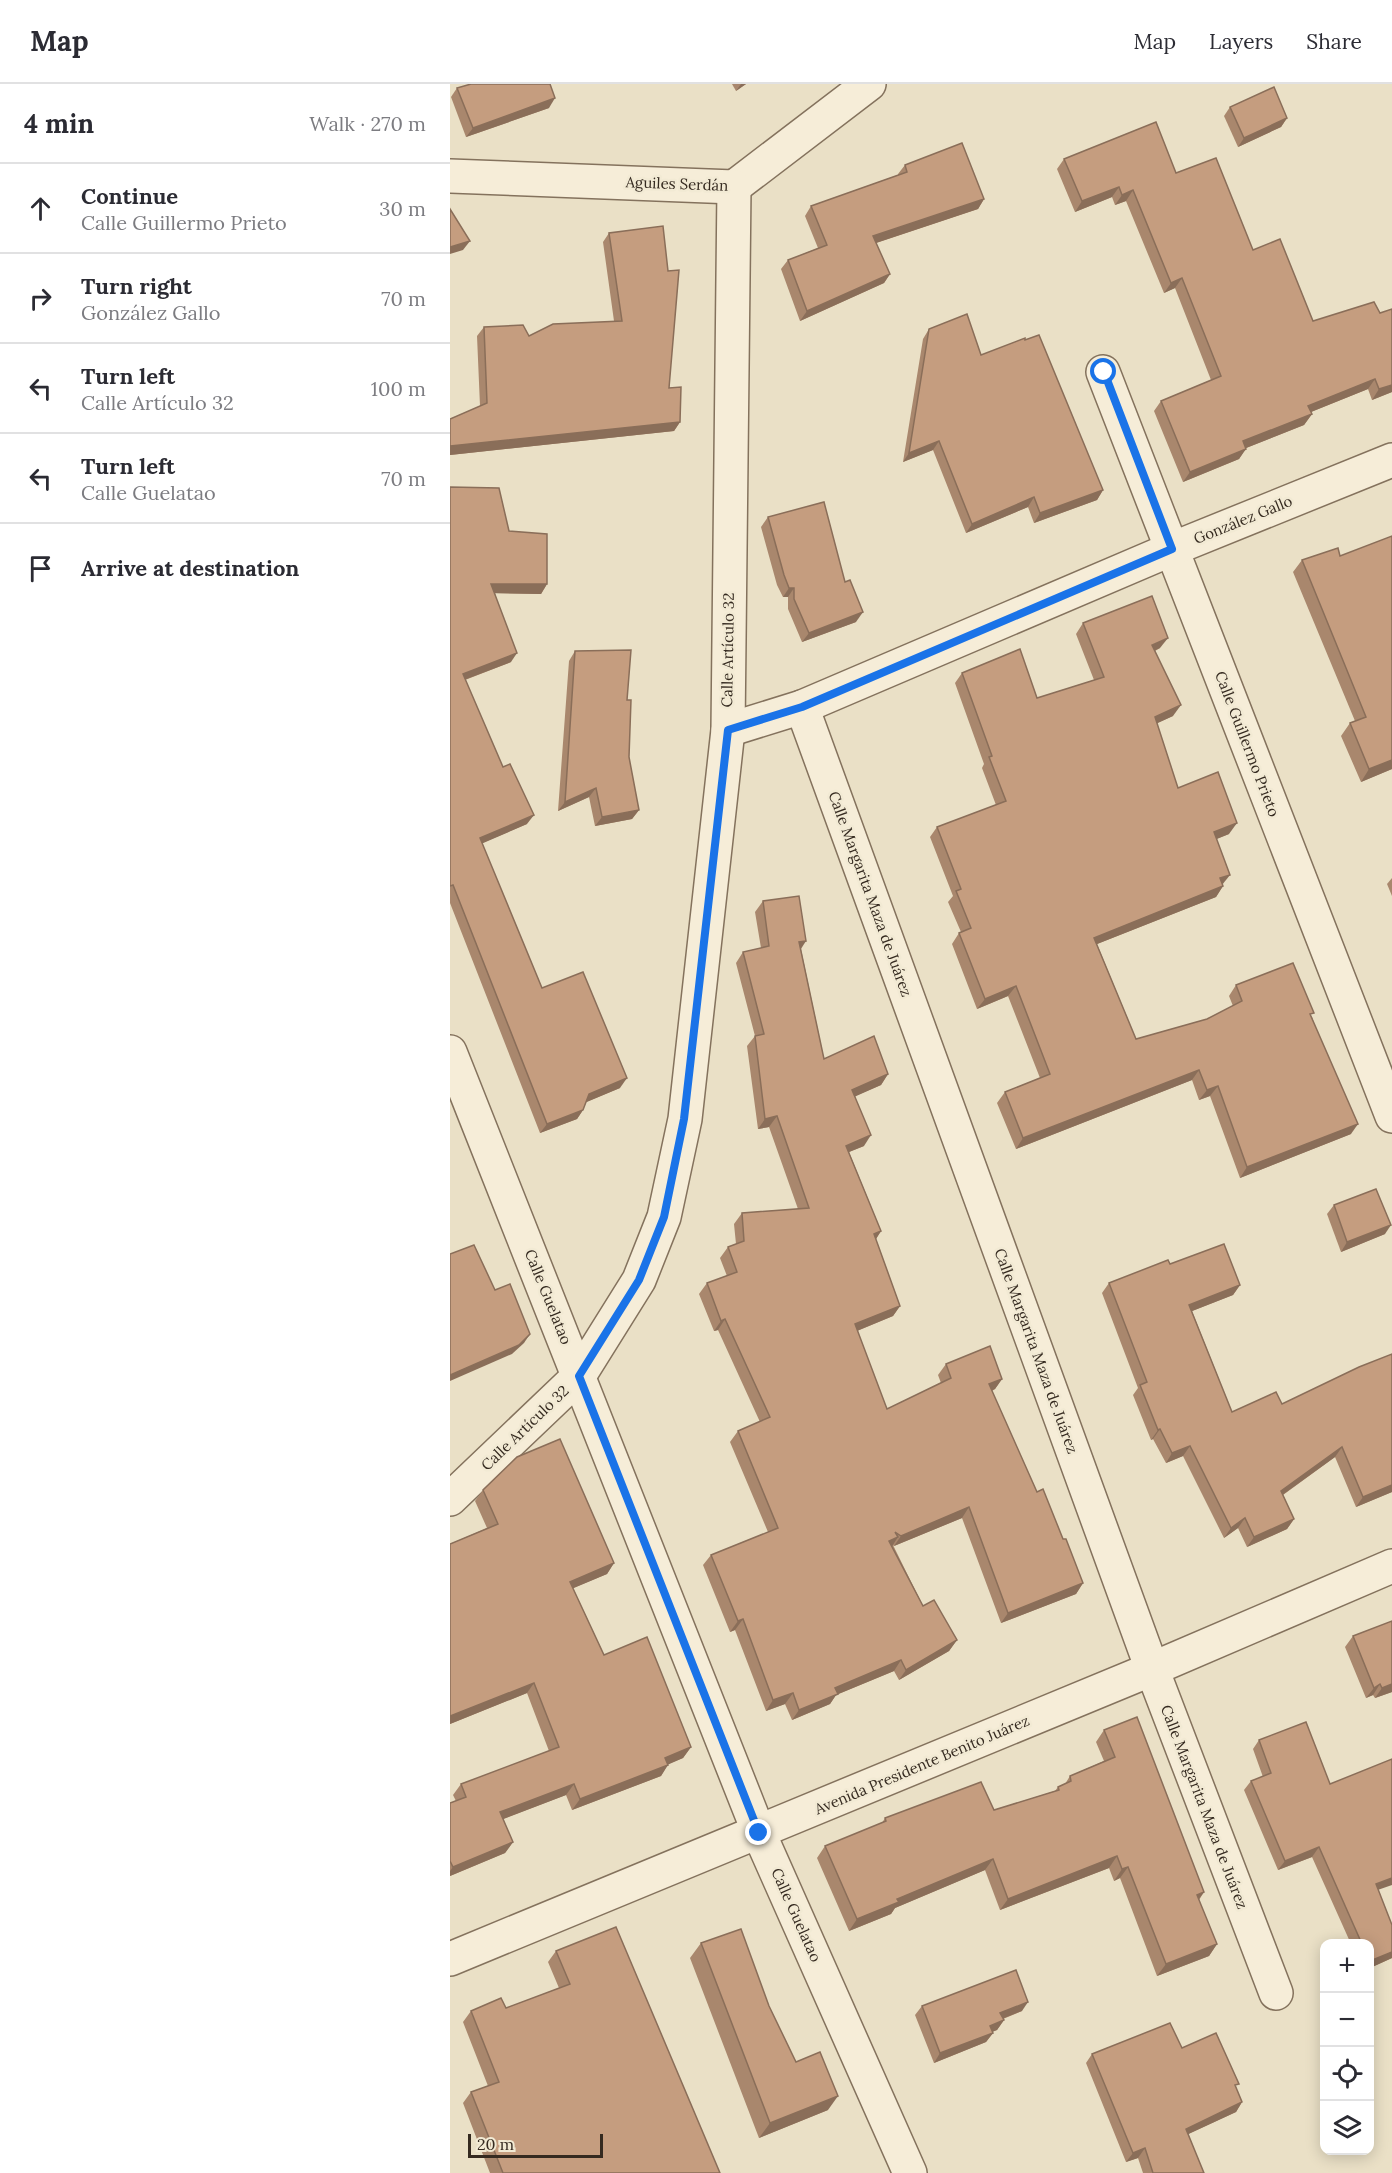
<!DOCTYPE html>
<html lang="en">
<head>
<meta charset="utf-8">
<style>
  :root { --surface:#fff; --page:#f7f7f7; --text:#2b2b33; --muted:#7c7c81; --line:#e1e1e2 }
  body { margin:0; font-family:Lora,serif; background:var(--page); color:var(--text) }
  .controls { position:absolute; right:18px; bottom:18px; display:grid; overflow:hidden; border-radius:12px; box-shadow:0 3px 15px #0003 }
  .controls button { width:54px; height:54px; display:grid; place-items:center; padding:0; border:0; border-bottom:2px solid var(--line); background:var(--surface); color:var(--text); font:30px sans-serif }
  .scale { position:absolute; left:18px; bottom:15px; width:135px; box-sizing:border-box; padding-left:6px; border:3px solid #352a20; border-top:0; font-size:16px; line-height:21px; white-space:nowrap; color:#352a20; -webkit-text-stroke:4px #f2ead4; paint-order:stroke }
  .stop { position:absolute; width:18px; height:18px; margin:-14px; border:4px solid #1a73e8; border-radius:50%; background:#fff }
  .stop.end { background:#1a73e8; border-color:#fff; box-shadow:0 2px 6px #0008 }
  .list { margin:0; padding:0; list-style:none }
  h2 { display:flex; justify-content:space-between; align-items:center; height:78px; margin:0; padding:0 24px; font-size:26px }
  h2 small { font-size:20px; font-weight:400; color:var(--muted) }
  .list li { display:grid; grid-template-columns:39px 1fr auto; gap:18px; align-items:center; box-sizing:border-box; height:90px; padding:0 24px; border-top:2px solid var(--line) }
  .list b { display:block; font-size:22px; white-space:nowrap }
  .list p { margin:0; font-size:20px; white-space:nowrap; color:var(--muted) }
  .list em { font-size:20px; font-style:normal; color:var(--muted) }
  .icon { flex:none; width:33px; height:33px; fill:none; stroke:currentColor; stroke-width:2; stroke-linecap:round; stroke-linejoin:round }
  .map { position:relative; flex:none; width:942px; height:2089px; overflow:hidden }
  header { display:flex; align-items:center; gap:36px; box-sizing:border-box; height:84px; padding:0 30px; background:var(--surface); border-bottom:2px solid var(--line) }
  header strong { font-size:28px }
  nav { display:flex; gap:33px; margin-inline-start:auto; font-size:21px }
  main { display:flex }
  aside { flex:1; background:var(--surface) }
  .map>svg:first-child { display:block }
  .lines { fill:none; stroke-linecap:round; stroke-linejoin:round }
  .minor-casing { stroke:#84725d; stroke-width:36 }
  .tertiary-casing { stroke:#84725d; stroke-width:36 }
  .minor { stroke:#f6edd8; stroke-width:33 }
  .tertiary { stroke:#f6edd8; stroke-width:33 }
  .wall { fill:#a9876d }
  .shaded-wall { fill:#8a6e59 }
  .building { fill:#c59d7f; stroke:#8a6e59; stroke-width:1.5 }
  .route { stroke:#1a73e8; stroke-width:8 }
  .labels { text-anchor:middle; stroke-width:5; stroke-linejoin:round; paint-order:stroke }
  .street-label { font-size:15px; fill:#352a20; stroke:#f2ead4 }
</style>
</head>
<body>
<header>
<strong>Map</strong>
<nav><a>Map</a><a>Layers</a><a>Share</a></nav>
</header>
<main>
<aside>
<h2>4 min<small>Walk · 270 m</small></h2>
<ul class="list">
<li><svg class="icon" aria-label="ahead" viewBox="0 0 24 24"><path d="M12 20V5M6 11l6-6 6 6"/></svg><div><b>Continue</b><p>Calle Guillermo Prieto</p></div><em>30 m</em></li>
<li><svg class="icon" aria-label="right" viewBox="0 0 24 24"><path d="M7 20v-9h11M14 6l5 5-5 5"/></svg><div><b>Turn right</b><p>González Gallo</p></div><em>70 m</em></li>
<li><svg class="icon" aria-label="left" viewBox="0 0 24 24"><path d="M17 20v-9H6M10 6l-5 5 5 5"/></svg><div><b>Turn left</b><p>Calle Artículo 32</p></div><em>100 m</em></li>
<li><svg class="icon" aria-label="left" viewBox="0 0 24 24"><path d="M17 20v-9H6M10 6l-5 5 5 5"/></svg><div><b>Turn left</b><p>Calle Guelatao</p></div><em>70 m</em></li>
<li><svg class="icon" aria-label="arrive" viewBox="0 0 24 24"><path d="M6 21V4h12l-3 4 3 4H6"/></svg><div><b>Arrive at destination</b></div></li>
</ul>
</aside>
<div class="map">
<svg width="942" height="2089" viewBox="0 0 942 2089">
  <rect width="100%" height="100%" fill="#eae0c6"/>
  <g class="lines">
    <!-- minor casing -->
    <g class="minor-casing">
      <g id="minor">
        <polyline points="0,92 284,103 419,0"/>
        <polyline points="653,288 942,1032"/>
        <polyline points="352,623 702,1585 826,1909"/>
        <polyline points="278,646 352,623 722,465 942,376"/>
        <polyline points="0,968 309,1749 460,2089"/>
        <polyline points="0,1415 129,1292 189,1196 214,1133 235,1035 278,646 284,103"/>
      </g>
    </g>
    <!-- tertiary casing -->
    <g class="tertiary-casing">
      <polyline id="tertiary" points="0,1875 702,1585 942,1482"/>
    </g>
    <!-- minor -->
    <use href="#minor" class="minor"/>
    <!-- tertiary -->
    <use href="#tertiary" class="tertiary"/>
  </g>
  <!-- wall -->
  <g class="wall">
    <polygon points="282,0 296,0 286,7"/>
    <polygon points="7,4 99,24 16,53 1,13"/>
    <polygon points="780,23 837,34 831,43 788,63 774,32"/>
    <polygon points="614,75 726,89 803,166 863,237 942,308 922,316 918,305 861,328 862,330 854,341 796,364 789,375 733,398 704,327 711,317 761,296 725,204 714,209 676,117 665,121 662,113 625,128 607,85"/>
    <polygon points="455,81 534,115 528,125 426,159 440,190 434,199 350,237 331,185 338,176 368,164 355,132 361,122 448,91 448,90"/>
    <polygon points="159,149 219,304 230,338 224,347 0,371 0,335 30,322 27,252 34,243 79,252 164,237 153,158"/>
    <polygon points="479,245 531,271 653,406 647,416 584,439 578,423 516,449 483,366 453,378 473,255"/>
    <polygon points="0,403 59,447 97,500 91,510 45,509 61,578 15,596 77,740 32,759 92,904 170,1004 136,1018 133,1026 127,1035 90,1049 0,819"/>
    <polygon points="318,433 406,538 352,558 338,525 338,513 333,513 327,501 311,443"/>
    <polygon points="852,476 942,685 911,698 891,652 900,639 905,637 843,488"/>
    <polygon points="633,539 710,564 705,567 723,632 707,639 728,704 779,750 766,755 773,802 766,813 647,860 686,955 757,935 783,922 779,912 786,901 862,933 901,1050 790,1094 760,1012 749,1016 742,996 566,1065 547,1019 555,1008 590,994 558,912 527,925 502,860 509,849 511,848 498,818 503,812 480,753 487,743 546,721 532,684 534,680 505,599 512,589 587,614 644,596 626,550"/>
    <polygon points="125,567 177,616 179,673 189,726 182,735 145,742 139,713 108,727 119,577"/>
    <polygon points="942,794 942,812 937,800"/>
    <polygon points="313,817 351,865 374,975 438,990 431,1001 405,1012 414,1062 399,1068 431,1147 426,1155 450,1222 443,1232 407,1247 437,1325 491,1299 488,1291 496,1280 552,1295 545,1305 542,1307 587,1408 613,1455 633,1499 626,1510 551,1539 512,1434 444,1462 443,1461 473,1522 507,1556 499,1567 449,1596 444,1587 386,1611 380,1620 342,1636 335,1620 316,1627 285,1546 280,1548 253,1481 261,1471 318,1448 280,1358 288,1347 310,1338 268,1246 264,1247 249,1210 257,1199 277,1192 270,1174 278,1163 286,1160 284,1140 292,1129 348,1125 319,1043 308,1045 297,962 305,952 286,879 293,868 311,864 305,828"/>
    <polygon points="884,1121 935,1150 891,1168 877,1130"/>
    <polygon points="720,1180 790,1201 783,1211 742,1227 782,1328 832,1320 942,1270 942,1408 906,1423 885,1373 833,1411 844,1435 837,1445 797,1463 788,1444 774,1454 733,1372 716,1379 703,1355 701,1356 683,1311 688,1304 652,1209 659,1199"/>
    <polygon points="33,1406 164,1479 157,1490 123,1504 154,1571 241,1663 233,1674 218,1680 211,1692 122,1726 116,1711 53,1735 63,1758 55,1769 0,1792 0,1719 6,1717 3,1711 11,1700 99,1667 77,1609 0,1640 0,1460 37,1444 25,1417"/>
    <polygon points="942,1537 942,1608 925,1614 923,1611 916,1614 895,1563 903,1552"/>
    <polygon points="654,1646 754,1808 749,1816 767,1860 759,1872 707,1892 670,1794 664,1797 659,1784 550,1826 535,1786 445,1824 441,1830 399,1847 367,1774 375,1762 432,1739 435,1734 544,1726 605,1707 608,1703 615,1700 620,1692 654,1677 646,1658"/>
    <polygon points="809,1656 880,1700 928,1806 942,1841 942,1874 920,1884 920,1860 901,1860 862,1773 828,1786 794,1706 801,1697 813,1693 803,1665"/>
    <polygon points="251,1859 319,1922 346,1978 378,2026 309,2054 240,1874"/>
    <polygon points="106,1867 270,2089 40,2089 13,2019 21,2008 38,2002 13,1938 21,1927 56,1924 109,1904 98,1878"/>
    <polygon points="472,1922 572,1927 553,1935 554,1936 547,1946 542,1948 543,1949 536,1958 484,1979 465,1931"/>
    <polygon points="732,1964 786,2004 792,2018 786,2028 738,2050 754,2089 693,2089 688,2074 676,2078 636,1979 642,1970"/>
  </g>
  <!-- shaded-wall -->
  <g class="shaded-wall">
    <polygon points="291,0 296,0 286,7"/>
    <polygon points="105,14 99,24 16,53 23,44"/>
    <polygon points="837,34 831,43 788,63 794,54"/>
    <polygon points="669,103 662,113 625,128 632,117"/>
    <polygon points="683,106 676,117 665,121 672,111"/>
    <polygon points="534,115 528,125 417,162 423,152"/>
    <polygon points="20,157 13,166 0,170 0,163"/>
    <polygon points="440,190 434,199 350,237 357,227"/>
    <polygon points="732,194 725,204 714,209 721,199"/>
    <polygon points="925,295 918,305 851,332 858,322"/>
    <polygon points="942,301 942,308 922,316 929,305"/>
    <polygon points="862,330 854,341 786,368 793,357"/>
    <polygon points="230,338 224,347 0,371 0,362"/>
    <polygon points="489,357 483,366 453,378 459,369"/>
    <polygon points="796,365 789,375 733,398 740,388"/>
    <polygon points="653,406 647,416 584,439 590,429"/>
    <polygon points="584,413 578,423 516,449 522,440"/>
    <polygon points="41,500 97,500 91,510 35,509"/>
    <polygon points="339,504 344,504 338,513 333,513"/>
    <polygon points="413,528 406,538 352,558 359,549"/>
    <polygon points="718,554 710,564 695,571 702,561"/>
    <polygon points="67,569 61,578 6,599 13,590"/>
    <polygon points="731,621 723,632 697,644 705,633"/>
    <polygon points="942,676 942,685 911,698 919,685"/>
    <polygon points="146,704 139,713 108,727 115,718"/>
    <polygon points="189,726 182,735 145,742 152,733"/>
    <polygon points="84,731 77,740 24,763 30,754"/>
    <polygon points="787,739 779,750 757,759 764,748"/>
    <polygon points="780,791 772,801 770,794"/>
    <polygon points="773,802 766,813 637,864 644,854"/>
    <polygon points="356,857 349,868 349,858"/>
    <polygon points="566,902 558,912 527,925 535,915"/>
    <polygon points="749,986 742,996 566,1065 573,1054"/>
    <polygon points="438,990 431,1001 395,1017 402,1006"/>
    <polygon points="177,994 170,1004 132,1020 139,1010"/>
    <polygon points="768,1002 760,1012 749,1016 757,1006"/>
    <polygon points="133,1026 127,1035 90,1049 97,1040"/>
    <polygon points="327,1032 319,1043 308,1045 315,1035"/>
    <polygon points="908,1040 901,1050 790,1094 797,1083"/>
    <polygon points="421,1051 414,1062 389,1072 396,1062"/>
    <polygon points="941,1141 935,1150 891,1168 897,1158"/>
    <polygon points="431,1147 424,1158 424,1150"/>
    <polygon points="790,1201 783,1211 732,1231 739,1221"/>
    <polygon points="450,1222 443,1232 397,1251 405,1240"/>
    <polygon points="275,1235 268,1246 264,1247 271,1237"/>
    <polygon points="80,1250 74,1259 62,1270 0,1297 0,1291"/>
    <polygon points="552,1295 545,1305 532,1311 539,1300"/>
    <polygon points="710,1345 703,1355 701,1356 708,1346"/>
    <polygon points="740,1362 733,1372 716,1379 722,1369"/>
    <polygon points="892,1363 885,1373 824,1417 831,1407"/>
    <polygon points="942,1401 942,1408 906,1423 913,1413"/>
    <polygon points="519,1423 512,1434 444,1462 451,1452"/>
    <polygon points="795,1434 788,1444 774,1454 781,1444"/>
    <polygon points="844,1435 837,1445 797,1463 804,1453"/>
    <polygon points="448,1453 441,1464 439,1457"/>
    <polygon points="164,1479 157,1490 112,1509 120,1498"/>
    <polygon points="633,1499 626,1510 551,1539 558,1529"/>
    <polygon points="293,1535 285,1546 280,1548 288,1537"/>
    <polygon points="507,1556 499,1567 449,1596 456,1586"/>
    <polygon points="451,1576 444,1587 386,1611 380,1620 342,1636 349,1626 385,1604"/>
    <polygon points="84,1599 77,1609 0,1640 0,1632"/>
    <polygon points="930,1600 923,1611 916,1614 924,1604"/>
    <polygon points="942,1600 942,1608 925,1614 932,1604"/>
    <polygon points="343,1609 335,1620 316,1627 323,1616"/>
    <polygon points="241,1663 233,1674 208,1685 215,1674"/>
    <polygon points="218,1681 211,1692 122,1726 130,1715"/>
    <polygon points="124,1700 116,1711 43,1739 50,1728"/>
    <polygon points="63,1758 55,1769 0,1792 0,1787 3,1783"/>
    <polygon points="869,1763 862,1773 828,1786 835,1777"/>
    <polygon points="667,1772 659,1784 550,1826 558,1815"/>
    <polygon points="543,1775 535,1786 445,1824 441,1830 399,1847 407,1835 447,1815"/>
    <polygon points="678,1783 670,1794 664,1797 672,1785"/>
    <polygon points="942,1794 942,1801 919,1809 926,1800"/>
    <polygon points="754,1808 746,1819 747,1811"/>
    <polygon points="767,1860 759,1872 707,1892 716,1880"/>
    <polygon points="942,1868 942,1874 920,1884 920,1877"/>
    <polygon points="578,1918 572,1927 544,1938 550,1929"/>
    <polygon points="554,1936 547,1946 534,1951 540,1942"/>
    <polygon points="543,1949 536,1958 484,1979 490,1969"/>
    <polygon points="388,2012 378,2026 309,2054 320,2039"/>
    <polygon points="792,2018 786,2028 730,2054 736,2045"/>
    <polygon points="695,2064 688,2074 676,2078 683,2069"/>
  </g>
  <!-- building -->
  <g class="building">
    <polygon points="21,0 100,0 105,14 23,44 7,4"/>
    <polygon points="824,3 837,34 794,54 780,23"/>
    <polygon points="706,38 726,89 766,74 803,166 830,155 863,237 924,218 930,229 942,225 942,301 929,305 925,295 858,322 862,330 793,357 796,365 740,388 711,317 771,292 732,194 721,199 683,106 672,111 669,103 632,117 614,75"/>
    <polygon points="512,59 534,115 423,152 440,190 357,227 338,176 377,161 361,122 457,88 455,81"/>
    <polygon points="0,125 20,157 0,163"/>
    <polygon points="213,142 218,187 229,186 219,304 231,303 230,338 0,362 0,335 37,319 34,243 73,241 79,252 103,240 172,237 159,149"/>
    <polygon points="517,230 531,271 575,254 575,256 589,251 653,406 590,429 584,413 522,440 489,357 459,369 479,245"/>
    <polygon points="0,403 49,404 59,447 97,450 97,500 41,500 67,569 13,590 53,683 60,680 84,731 30,754 92,904 133,888 177,994 139,1010 133,1026 97,1040 3,801 0,802"/>
    <polygon points="374,418 395,498 400,496 413,528 359,549 344,515 344,504 339,504 334,491 318,433"/>
    <polygon points="942,452 942,676 919,685 900,639 916,633 852,476 888,464 890,472"/>
    <polygon points="702,512 718,554 702,561 731,621 705,633 728,704 768,688 787,739 764,748 780,791 770,794 773,802 644,854 686,955 757,935 792,917 786,901 843,879 864,929 860,930 908,1040 797,1083 768,1002 757,1006 749,986 573,1054 555,1008 600,990 566,902 535,915 509,849 521,844 506,807 511,805 487,743 556,717 539,673 542,672 512,589 570,565 587,614 654,593 633,539"/>
    <polygon points="181,566 177,616 181,616 179,673 189,726 152,733 146,704 115,718 125,567"/>
    <polygon points="349,812 356,857 349,858 374,975 424,952 438,990 402,1006 421,1051 396,1062 431,1147 424,1150 450,1222 405,1240 437,1325 501,1294 496,1280 540,1262 552,1295 539,1300 587,1408 593,1405 613,1455 616,1455 633,1499 558,1529 519,1423 451,1452 445,1448 448,1453 439,1457 473,1522 484,1516 507,1556 456,1586 451,1576 385,1604 388,1610 349,1626 343,1609 323,1616 293,1535 288,1537 261,1471 328,1444 288,1347 320,1333 275,1235 271,1237 257,1199 287,1188 278,1163 294,1157 292,1129 359,1124 327,1032 315,1035 305,952 314,950 293,868 319,862 313,817"/>
    <polygon points="926,1105 941,1141 897,1158 884,1121"/>
    <polygon points="774,1160 790,1201 739,1221 782,1328 826,1308 832,1320 909,1283 942,1270 942,1401 913,1413 892,1363 831,1407 844,1435 804,1453 795,1434 781,1444 740,1362 722,1369 710,1345 708,1346 690,1301 697,1298 659,1199 718,1176 720,1180"/>
    <polygon points="24,1161 45,1206 60,1200 80,1250 69,1261 0,1291 0,1170"/>
    <polygon points="110,1355 164,1479 120,1498 154,1571 197,1553 241,1663 215,1674 218,1681 130,1715 124,1700 50,1728 63,1758 3,1783 0,1777 0,1719 16,1713 11,1700 109,1663 84,1599 0,1632 0,1460 48,1440 33,1406 67,1373"/>
    <polygon points="942,1537 942,1600 932,1604 930,1600 924,1604 903,1552"/>
    <polygon points="687,1633 754,1808 747,1811 767,1860 716,1880 678,1783 672,1785 667,1772 558,1815 543,1775 447,1815 449,1818 407,1835 375,1762 436,1737 435,1734 531,1698 544,1726 609,1706 608,1703 621,1697 620,1692 665,1673 654,1646"/>
    <polygon points="856,1638 880,1700 942,1675 942,1794 926,1800 942,1841 942,1868 920,1877 920,1860 912,1860 869,1763 835,1777 801,1697 821,1689 809,1656"/>
    <polygon points="166,1843 270,2089 53,2089 21,2008 49,1998 21,1927 51,1914 56,1924 120,1900 106,1867"/>
    <polygon points="291,1845 319,1922 346,1978 370,1968 388,2012 320,2039 251,1859"/>
    <polygon points="566,1886 578,1918 550,1929 554,1936 540,1942 543,1949 490,1969 472,1922"/>
    <polygon points="720,1939 732,1964 766,1949 789,2000 785,2001 792,2018 736,2045 754,2089 703,2089 695,2064 683,2069 642,1970"/>
  </g>
  <g class="lines">
    <!-- route -->
    <polyline class="route" points="309,1749 129,1292 189,1196 214,1133 234,1035 278,646 352,623 722,465 654,288"/>
  </g>
  <g class="labels">
    <!-- street labels -->
    <g class="street-label">
      <text transform="translate(227 100) rotate(2)" y="5">Aguiles Serdán</text>
      <text transform="translate(793 436) rotate(-22)" y="5">González Gallo</text>
      <text transform="translate(278 566) rotate(-89)" y="5">Calle Artículo 32</text>
      <text transform="translate(797 660) rotate(69)" y="5">Calle Guillermo Prieto</text>
      <text transform="translate(420 810) rotate(70)" y="5">Calle Margarita Maza de Juárez</text>
      <text transform="translate(98 1213) rotate(68)" y="5">Calle Guelatao</text>
      <text transform="translate(586 1267) rotate(70)" y="5">Calle Margarita Maza de Juárez</text>
      <text transform="translate(75 1344) rotate(-44)" y="5">Calle Artículo 32</text>
      <text transform="translate(472 1681) rotate(-23)" y="5">Avenida Presidente Benito Juárez</text>
      <text transform="translate(754 1723) rotate(69)" y="5">Calle Margarita Maza de Juárez</text>
      <text transform="translate(346 1831) rotate(66)" y="5">Calle Guelatao</text>
    </g>
  </g>
</svg>
<div class="controls">
<button>+</button>
<button>−</button>
<button><svg class="icon" aria-label="locate" viewBox="0 0 24 24"><circle cx="12" cy="12" r="6"/><path d="M12 2v4M12 18v4M2 12h4M18 12h4"/></svg></button>
<button><svg class="icon" aria-label="layers" viewBox="0 0 24 24"><path d="M12 4l9 5-9 5-9-5zM3 14l9 5 9-5"/></svg></button>
</div>
<div class="scale">20 m</div>
<div class="stop" style="left:654px;top:288px"></div>
<div class="stop end" style="left:309px;top:1749px"></div>
</div>
</main>
</body>
</html>
